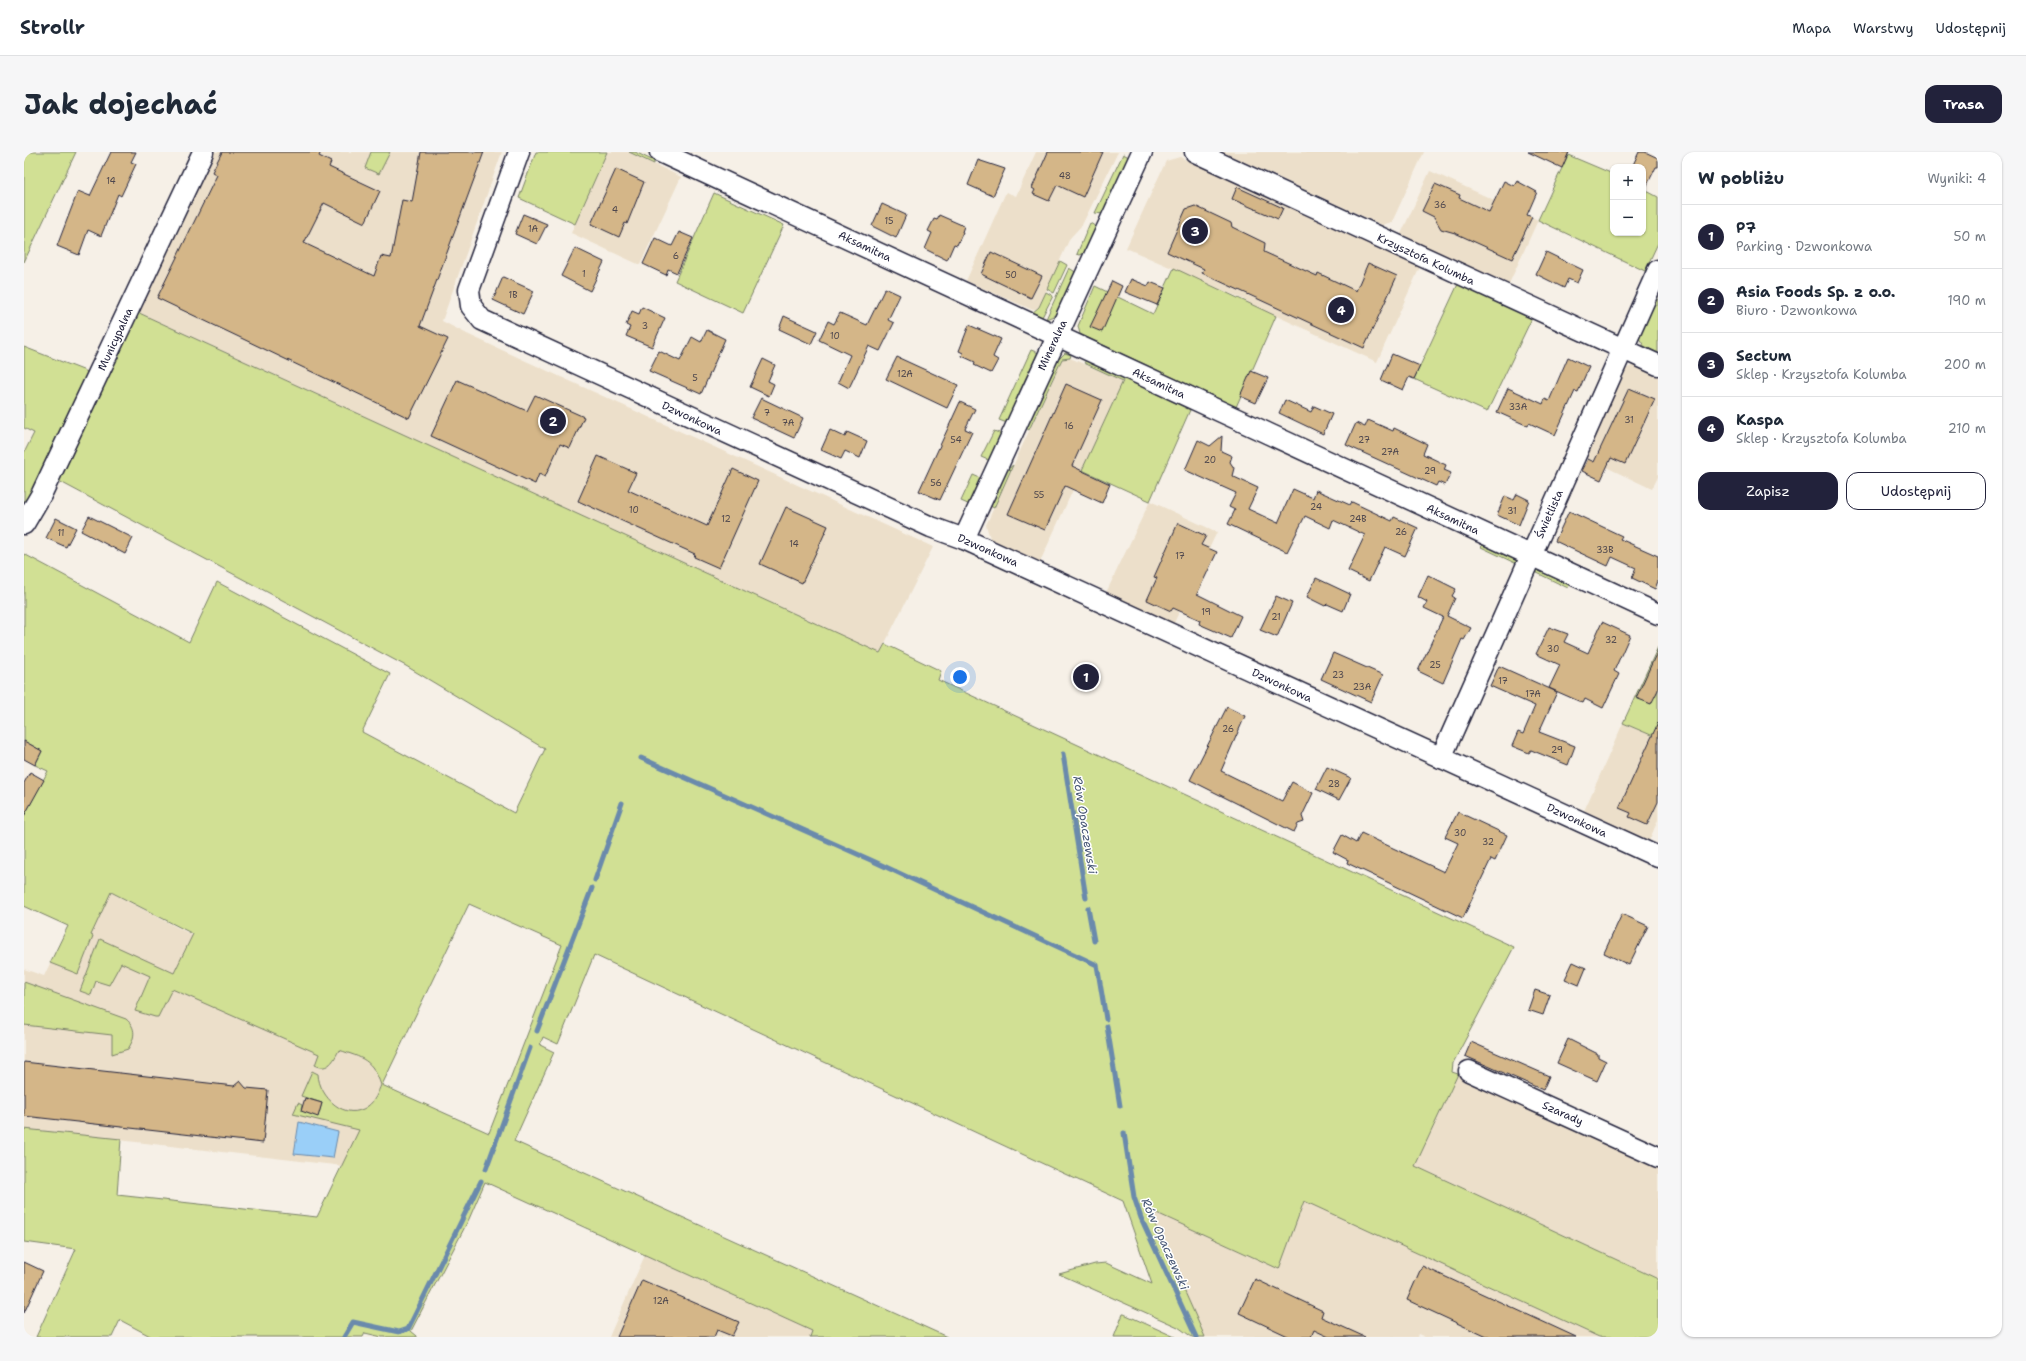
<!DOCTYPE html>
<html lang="pl">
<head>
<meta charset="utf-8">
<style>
  :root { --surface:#fff; --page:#f6f6f7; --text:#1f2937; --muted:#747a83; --line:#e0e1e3; --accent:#22223b }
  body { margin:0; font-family:"Shantell Sans",sans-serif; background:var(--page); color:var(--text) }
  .controls { position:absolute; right:12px; top:12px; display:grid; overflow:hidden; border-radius:8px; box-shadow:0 1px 3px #0004 }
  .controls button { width:36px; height:36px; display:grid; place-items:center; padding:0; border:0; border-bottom:1px solid var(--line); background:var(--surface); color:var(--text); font:20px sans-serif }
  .you { position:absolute; left:936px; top:525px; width:14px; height:14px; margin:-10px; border:3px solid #fff; border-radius:50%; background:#1a73e8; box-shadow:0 0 0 6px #1a73e833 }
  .badge { display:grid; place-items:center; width:26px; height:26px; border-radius:50%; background:var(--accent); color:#fff; font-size:13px; font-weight:700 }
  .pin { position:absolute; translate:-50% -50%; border:2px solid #fff; box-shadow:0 1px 4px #0006 }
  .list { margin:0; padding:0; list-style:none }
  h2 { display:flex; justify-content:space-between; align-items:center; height:52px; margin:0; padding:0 16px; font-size:17px }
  h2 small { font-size:13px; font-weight:400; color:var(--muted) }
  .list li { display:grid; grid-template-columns:26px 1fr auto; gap:12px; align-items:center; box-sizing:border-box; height:64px; padding:0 16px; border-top:1px solid var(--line) }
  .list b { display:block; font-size:15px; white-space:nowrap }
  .list p { margin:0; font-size:13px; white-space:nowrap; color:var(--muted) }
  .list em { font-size:13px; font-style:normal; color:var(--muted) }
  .actions { display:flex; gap:8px; padding:12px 16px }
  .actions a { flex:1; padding:9px 0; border:1px solid var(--accent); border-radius:12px; text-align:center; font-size:14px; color:var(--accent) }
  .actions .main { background:var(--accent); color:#fff }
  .map { position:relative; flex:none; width:1634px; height:1185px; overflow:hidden; border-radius:12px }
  header { display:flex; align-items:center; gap:24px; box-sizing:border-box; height:56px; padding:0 20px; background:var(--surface); border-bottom:1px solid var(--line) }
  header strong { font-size:19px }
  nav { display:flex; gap:22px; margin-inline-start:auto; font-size:14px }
  .intro { display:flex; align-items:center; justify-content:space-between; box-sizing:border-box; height:96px; padding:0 24px }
  h1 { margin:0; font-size:28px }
  .button { padding:10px 18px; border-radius:12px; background:var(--accent); color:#fff; font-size:14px; font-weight:700 }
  main { display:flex; gap:24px; padding:0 24px }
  aside { flex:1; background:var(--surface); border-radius:12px; box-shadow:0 1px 3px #0004 }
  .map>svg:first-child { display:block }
  .built { fill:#ecdfca }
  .green { fill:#d1e094; stroke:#7a8168; fill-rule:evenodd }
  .water { fill:#9acff8; stroke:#6a8aac }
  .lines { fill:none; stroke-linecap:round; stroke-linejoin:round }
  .stream { stroke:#6a8aac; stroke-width:5 }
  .building { fill:#d4b688; stroke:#22223b }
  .street-casing { stroke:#22223b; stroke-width:23 }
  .street { stroke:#fff; stroke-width:20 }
  .labels { text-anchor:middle; stroke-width:3; stroke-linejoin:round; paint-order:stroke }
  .number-label { font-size:9px; fill:#4e474e }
  .street-label { font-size:11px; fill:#22223b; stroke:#fff }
  .water-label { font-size:12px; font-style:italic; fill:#465674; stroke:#fff }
</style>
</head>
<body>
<header>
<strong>Strollr</strong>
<nav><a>Mapa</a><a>Warstwy</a><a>Udostępnij</a></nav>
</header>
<div class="intro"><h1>Jak dojechać</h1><a class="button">Trasa</a></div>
<main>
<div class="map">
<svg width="1634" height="1185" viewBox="0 0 1634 1185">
  <rect width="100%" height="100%" fill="#f6f0e7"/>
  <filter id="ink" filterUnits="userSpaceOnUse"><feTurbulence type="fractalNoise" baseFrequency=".025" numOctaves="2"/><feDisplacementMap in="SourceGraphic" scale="8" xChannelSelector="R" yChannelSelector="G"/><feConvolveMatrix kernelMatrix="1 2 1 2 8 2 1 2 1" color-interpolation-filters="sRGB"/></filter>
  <g filter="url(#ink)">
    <!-- built -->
    <g class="built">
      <polygon points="190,0 478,0 418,169 443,182 909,395 856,501 113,160"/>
      <polygon points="583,0 605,0 657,25 616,113 547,81"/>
      <polygon points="1012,0 1094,0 1058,73 1046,86 1015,155 1009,158 942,129 982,40 992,44"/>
      <polygon points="1198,0 1400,0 1368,70 1358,73"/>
      <polygon points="1156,5 1396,115 1353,210 1226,152 1219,147 1102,96 1142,9"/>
      <polygon points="1406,19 1514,68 1484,134 1376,84"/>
      <polygon points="1046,206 1099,229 1015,412 967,389 962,373 1038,207"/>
      <polygon points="1611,213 1634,224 1634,325 1628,337 1561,305 1598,218"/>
      <polygon points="1126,349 1193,380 1149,473 1081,443"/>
      <polygon points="1599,571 1634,586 1634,668 1625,689 1560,659"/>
      <polygon points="0,686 92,743 376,893 319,1014 0,977 0,817 20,824 44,774 0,754"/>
      <polygon points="1437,921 1634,1010 1634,1127 1391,1014 1434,922"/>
      <polygon points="1280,1049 1575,1185 1401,1185 1394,1182 1393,1185 1181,1185 1124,1057 1255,1117"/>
      <polygon points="621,1103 789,1179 786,1185 585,1185"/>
    </g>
    <!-- green -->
    <g class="green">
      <polygon points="0,0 52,0 0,110"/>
      <polygon points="347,0 366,0 355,22 341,16"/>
      <polygon points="512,0 583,0 551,72 495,46"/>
      <polygon points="605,0 611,0 630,9 630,12"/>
      <polygon points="1538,0 1545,0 1544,3 1589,22 1589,81 1619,81 1619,37 1634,45 1634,91 1621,119 1514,68 1544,3"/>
      <polygon points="1099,2 1107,6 1079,62 1071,61"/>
      <polygon points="690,41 760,73 719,161 651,129"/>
      <polygon points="1066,71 1074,76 1063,100 1056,103 1053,102"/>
      <polygon points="1036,109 1043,113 1030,141 1023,137"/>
      <polygon points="1045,116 1053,121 1032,163 1022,167"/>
      <polygon points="1150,116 1252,164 1212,255 1056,182 1054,174 1071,134 1129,162"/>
      <polygon points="1434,132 1508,166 1463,260 1390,227"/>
      <polygon points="1634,139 1634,201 1620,194 1613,183"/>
      <polygon points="1022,140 1029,144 1018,165 1008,161 1015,155"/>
      <path d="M113,160L856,501L861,492L917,519L914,528L1490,795L1429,911L1428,920L1434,922L1391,1014L1634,1127V1185H1575L1280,1049L1255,1117L1124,1057L1181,1185H1168L1154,1175L1035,1122L1071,1112L1082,1111L1128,1132L1099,1049L570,803L534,892L519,885L516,893L530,900L490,989L923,1185H786L788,1179L461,1030L445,1067L387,1179L393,1184V1185H358L341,1181L339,1185H128L96,1168L88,1185H12L52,1097L0,1090V977L97,987L93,1043L293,1065L335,978L269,962L274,951L278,953L277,958L294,964L298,951L277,944L288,919L294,922C295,945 322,971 344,954C351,949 354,940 357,933C348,907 339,906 315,898C310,908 304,920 291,913L295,902L148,837L134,865H131L111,859L126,824L97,811L85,833L72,829L67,843L56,839L76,787L150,821L169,782L87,740L67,783L69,784L54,822L26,811L44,774L0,754V664L24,619L11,613L18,599L0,589V402L165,490L193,430L366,522L338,580L490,661L521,597L382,514L31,327ZM445,752L538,793L465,981L358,933Z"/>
      <polygon points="0,195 64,220 0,356 0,301 10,281 0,276"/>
      <polygon points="1007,198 1015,201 983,271 975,268"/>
      <polygon points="1041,201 1047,203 1046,206 1038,207 1005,278 1000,275 1031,209 1034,208"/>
      <polygon points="1062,208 1166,258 1126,349 1058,318 1099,229 1060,211"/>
      <polygon points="970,279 978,282 966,307 964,308 957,305"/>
      <polygon points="989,313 970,356 964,353 978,322"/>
      <polygon points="949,323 956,326 956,328 946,353 937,349"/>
      <polygon points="1459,393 1494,409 1493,412 1457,395"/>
      <polygon points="1509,416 1545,433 1544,436 1507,418"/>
      <polygon points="1634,495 1634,586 1599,571"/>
      <path d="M0,830L102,867C113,876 111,886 104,897L88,902V883L0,873Z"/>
      <polygon points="1099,1162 1100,1162 1151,1185 1090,1185"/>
    </g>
    <!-- water -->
    <polygon class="water" points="275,970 314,980 309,1006 270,1002"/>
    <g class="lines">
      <!-- stream -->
      <g class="stream">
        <polyline points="1039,602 1062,746"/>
        <polyline points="617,606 849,709 1073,813 1082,867"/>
        <polyline points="571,728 598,651"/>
        <polyline points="1064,756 1070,789"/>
        <polyline points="1083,874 1096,954"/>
        <polyline points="513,879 568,736"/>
        <polyline points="1100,981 1110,1045 1117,1066 1172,1185"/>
        <polyline points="462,1017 506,896"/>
        <polyline points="320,1185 329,1170 375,1180 384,1177 457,1029"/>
      </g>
    </g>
    <!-- building -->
    <g class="building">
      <polygon points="87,0 112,0 107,10 112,12 97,44 94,42 77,84 64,78 55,103 33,94 54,39 66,44"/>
      <polygon points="198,0 297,0 295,4 307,10 305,15 356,39 341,71 300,51 280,91 350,124 357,104 367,106 378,48 388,50 397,0 460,0 396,174 424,187 385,266 133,146 193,23 188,20"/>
      <polygon points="1024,0 1079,0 1059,45 1033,33 1025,49 1009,42 1011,38 1008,36"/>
      <polygon points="1504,0 1545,0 1538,16"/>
      <polygon points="1615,0 1621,0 1634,6 1634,15 1632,15 1619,41 1619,15 1608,15"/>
      <polygon points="954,8 981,17 969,44 944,33"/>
      <polygon points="592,17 620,30 603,72 601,71 595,85 567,72"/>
      <polygon points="1480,29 1490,34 1493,29 1513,40 1503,63 1508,65 1488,107 1431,81 1417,77 1410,65 1398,59 1411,32 1436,43 1435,46 1465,60"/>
      <polygon points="1213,35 1259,56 1254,67 1208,47"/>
      <polygon points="858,52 882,63 872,86 848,74"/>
      <polygon points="1171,54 1207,71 1208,75 1241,91 1240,100 1293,124 1294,121 1332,139 1344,111 1373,124 1340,196 1178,121 1180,117 1143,100 1162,57"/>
      <polygon points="499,62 523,72 513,92 491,82"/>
      <polygon points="915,63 940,74 938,80 939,80 933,93 930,92 923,108 901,97 908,81 904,79 910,67 913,68"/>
      <polygon points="655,80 669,86 653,121 644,117 642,123 619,112 631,86 648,94"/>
      <polygon points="551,96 580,110 566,139 537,124"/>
      <polygon points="967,100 1018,124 1007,146 957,122"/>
      <polygon points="1522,100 1559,118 1553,131 1544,127 1540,136 1512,122"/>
      <polygon points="479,125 510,139 499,162 469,148"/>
      <polygon points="1107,127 1124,134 1126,130 1141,136 1133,153 1101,140"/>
      <polygon points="1088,129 1098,134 1078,180 1066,175"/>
      <polygon points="861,136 876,143 864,168 870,171 856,199 845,194 825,236 814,230 826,203 795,188 804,169 810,172 816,161 843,173"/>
      <polygon points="618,155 641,166 628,195 602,184 606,175 602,173 608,159 615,162"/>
      <polygon points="760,164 793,179 787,192 755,177"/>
      <polygon points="945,173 977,187 969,205 974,208 967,221 950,213 951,210 938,204 939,201 935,199"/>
      <polygon points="683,178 701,187 677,242 625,219 635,199 656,209 668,185 677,190"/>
      <polygon points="1368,202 1396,214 1390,227 1385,225 1379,238 1357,228"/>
      <polygon points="873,205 934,233 923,256 862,227"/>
      <polygon points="1544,205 1565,215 1554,240 1551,239 1531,283 1505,271 1504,274 1473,260 1484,236 1519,252 1521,247 1525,249"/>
      <polygon points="739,207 751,213 744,229 750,232 745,244 726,235"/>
      <polygon points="1227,219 1244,226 1232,251 1216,244"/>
      <polygon points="433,228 503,259 511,243 560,265 546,296 536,292 521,325 515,322 511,332 407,284"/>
      <polygon points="1042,232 1078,248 1048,314 1086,332 1078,351 1041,334 1021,378 984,362"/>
      <polygon points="1605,236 1631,247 1601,312 1587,306 1577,328 1558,319 1564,307 1570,310"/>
      <polygon points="737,246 779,266 770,286 727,266"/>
      <polygon points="1261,248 1287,260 1290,254 1308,262 1299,282 1255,261"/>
      <polygon points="936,250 951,257 941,277 948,280 916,348 895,339"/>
      <polygon points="1344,268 1369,279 1370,276 1403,292 1399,302 1422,313 1420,318 1427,321 1421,333 1414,330 1412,334 1322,293 1332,271 1341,275"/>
      <polygon points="806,278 821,285 823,280 843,289 836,306 821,299 817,307 797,298"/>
      <polygon points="1198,284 1197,299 1208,304 1206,310 1210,316 1208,324 1234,336 1224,357 1254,371 1269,337 1289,346 1292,338 1326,353 1328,350 1368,369 1370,365 1394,376 1381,404 1361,395 1345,429 1324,419 1341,383 1309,368 1306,376 1281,364 1263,400 1204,372 1211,358 1205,355 1212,341 1161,318 1174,288 1186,294"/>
      <polygon points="574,304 612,321 604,338 683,374 709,317 734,329 695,416 670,405 671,402 554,349"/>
      <polygon points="1493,342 1505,348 1495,373 1473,363 1481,344 1490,348"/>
      <polygon points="762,355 804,374 778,431 736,412"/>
      <polygon points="1545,359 1598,384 1596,387 1634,404 1634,429 1631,437 1608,426 1612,416 1588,405 1584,414 1531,389"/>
      <polygon points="65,364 109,386 101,402 57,379"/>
      <polygon points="32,366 52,376 42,395 22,386"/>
      <polygon points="1154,371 1182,384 1177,393 1193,400 1173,442 1217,464 1207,486 1175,472 1176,468 1149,456 1147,459 1123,448 1133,426 1130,425"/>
      <polygon points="1404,423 1432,437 1428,444 1431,446 1423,464 1447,476 1440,488 1438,487 1419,531 1394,519 1419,465 1400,456 1403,450 1394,445"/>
      <polygon points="1292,426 1326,442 1319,459 1303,452 1301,454 1283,445"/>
      <polygon points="1252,444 1268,451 1253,485 1236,478"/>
      <polygon points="1578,470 1606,483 1590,519 1595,522 1579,556 1561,547 1559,551 1525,536 1536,513 1512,502 1525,475 1544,482 1540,490 1564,501"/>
      <polygon points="1634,498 1634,538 1627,552 1612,546"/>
      <polygon points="1309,501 1359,523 1347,550 1297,527"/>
      <polygon points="1475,514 1533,540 1515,580 1551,594 1544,613 1507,598 1505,601 1488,594 1494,580 1499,582 1511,554 1466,534"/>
      <polygon points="1203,555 1221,564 1197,619 1258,649 1268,630 1289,641 1278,664 1280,670 1274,672 1270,680 1166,628"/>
      <polygon points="1634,571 1634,650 1623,673 1605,665 1607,661 1595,656"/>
      <polygon points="0,589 18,599 11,613 0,607"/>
      <polygon points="1303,615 1327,626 1315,648 1292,637"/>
      <polygon points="6,620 20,628 0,664 0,631"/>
      <polygon points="1434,660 1483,683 1471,709 1467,707 1439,766 1323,711 1324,708 1309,700 1318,683 1332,691 1337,681 1420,720 1434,691 1421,685"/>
      <polygon points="1598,762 1624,774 1605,813 1580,801"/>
      <polygon points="1549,810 1562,816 1555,833 1541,827"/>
      <polygon points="1511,838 1526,843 1519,863 1504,858"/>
      <polygon points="1544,887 1574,902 1574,905 1582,909 1573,929 1533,911"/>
      <polygon points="1447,890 1525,924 1519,938 1441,904"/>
      <polygon points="0,910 210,934 216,929 222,936 244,938 239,991 0,964"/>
      <polygon points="281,946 298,951 294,965 277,959"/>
      <polygon points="0,1110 19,1119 0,1161"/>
      <polygon points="1398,1114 1552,1185 1463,1185 1383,1148"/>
      <polygon points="1231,1127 1299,1159 1297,1165 1341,1185 1305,1185 1290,1178 1287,1185 1266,1185 1215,1161"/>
      <polygon points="618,1128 715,1170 708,1184 693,1178 690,1185 593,1185"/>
    </g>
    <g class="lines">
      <!-- street casing -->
      <g class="street-casing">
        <g id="street">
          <polyline points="495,0 445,138 447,154 458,168 907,375 940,387 1634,705"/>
          <polyline points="636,0 1634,462"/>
          <polyline points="1171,0 1634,213"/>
          <polyline points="0,372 17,343 179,0"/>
          <polyline points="940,387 1118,0"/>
          <polyline points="1417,606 1634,118"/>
          <polyline points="1445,919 1634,1005"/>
        </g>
      </g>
      <!-- street -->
      <use href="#street" class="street"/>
    </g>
  </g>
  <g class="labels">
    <!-- number labels -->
    <g class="number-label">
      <text x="1041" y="27">48</text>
      <text x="87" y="32">14</text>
      <text x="1416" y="56">36</text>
      <text x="591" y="61">4</text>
      <text x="865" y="72">15</text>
      <text x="509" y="80">1A</text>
      <text x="652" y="107">6</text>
      <text x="560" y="125">1</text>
      <text x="987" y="126">50</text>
      <text x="489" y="146">1B</text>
      <text x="621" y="177">3</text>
      <text x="811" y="187">10</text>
      <text x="881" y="225">12A</text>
      <text x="671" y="229">5</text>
      <text x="1494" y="258">33A</text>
      <text x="743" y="264">7</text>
      <text x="1605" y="271">31</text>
      <text x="764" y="274">7A</text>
      <text x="1045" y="277">16</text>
      <text x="932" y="291">54</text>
      <text x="1340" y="291">27</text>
      <text x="1366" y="303">27A</text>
      <text x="1186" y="311">20</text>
      <text x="1406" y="322">29</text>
      <text x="912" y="334">56</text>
      <text x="1015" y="346">55</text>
      <text x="1292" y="358">24</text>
      <text x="610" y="361">10</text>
      <text x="1488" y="362">31</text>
      <text x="702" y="370">12</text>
      <text x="1334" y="370">24B</text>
      <text x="1377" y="383">26</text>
      <text x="37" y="384">11</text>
      <text x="770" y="395">14</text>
      <text x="1581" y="401">33B</text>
      <text x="1156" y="407">17</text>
      <text x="1182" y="463">19</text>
      <text x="1252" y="468">21</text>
      <text x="1587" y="491">32</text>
      <text x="1529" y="500">30</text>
      <text x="1411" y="516">25</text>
      <text x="1314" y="526">23</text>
      <text x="1479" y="532">17</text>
      <text x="1338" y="538">23A</text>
      <text x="1509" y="545">17A</text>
      <text x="1204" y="580">26</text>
      <text x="1533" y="601">29</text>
      <text x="1310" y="635">28</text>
      <text x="1436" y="684">30</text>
      <text x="1464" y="693">32</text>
      <text x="637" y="1152">12A</text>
    </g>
    <!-- street labels -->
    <g class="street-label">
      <text transform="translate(841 94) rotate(25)" y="4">Aksamitna</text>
      <text transform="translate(1402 107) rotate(25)" y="4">Krzysztofa Kolumba</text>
      <text transform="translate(91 187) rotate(-65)" y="4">Municypalna</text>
      <text transform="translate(1028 193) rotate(-65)" y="4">Mineralna</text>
      <text transform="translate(1135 231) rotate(25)" y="4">Aksamitna</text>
      <text transform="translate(668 266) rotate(25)" y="4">Dzwonkowa</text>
      <text transform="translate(1525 362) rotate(-66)" y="4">Świetlista</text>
      <text transform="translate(1429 367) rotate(25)" y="4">Aksamitna</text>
      <text transform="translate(964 398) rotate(24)" y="4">Dzwonkowa</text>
      <text transform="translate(1258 533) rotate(25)" y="4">Dzwonkowa</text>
      <text transform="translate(1553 668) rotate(25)" y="4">Dzwonkowa</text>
      <text transform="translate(1539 961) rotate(24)" y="4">Szarady</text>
    </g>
    <!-- water labels -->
    <g class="water-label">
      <text transform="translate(1061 673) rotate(81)" y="4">Rów Opaczewski</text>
      <text transform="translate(1141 1092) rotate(66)" y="4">Rów Opaczewski</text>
    </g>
  </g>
</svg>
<div class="controls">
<button>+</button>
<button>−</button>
</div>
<div class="you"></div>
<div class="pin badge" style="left:1062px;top:525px">1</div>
<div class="pin badge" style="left:529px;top:269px">2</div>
<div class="pin badge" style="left:1171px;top:79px">3</div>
<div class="pin badge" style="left:1317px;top:158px">4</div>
</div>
<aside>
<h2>W pobliżu<small>Wyniki: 4</small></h2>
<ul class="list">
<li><span class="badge">1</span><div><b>P7</b><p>Parking · Dzwonkowa</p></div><em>50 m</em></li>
<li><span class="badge">2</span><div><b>Asia Foods Sp. z o.o.</b><p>Biuro · Dzwonkowa</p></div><em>190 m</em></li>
<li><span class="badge">3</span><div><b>Sectum</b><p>Sklep · Krzysztofa Kolumba</p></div><em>200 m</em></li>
<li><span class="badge">4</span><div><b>Kaspa</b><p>Sklep · Krzysztofa Kolumba</p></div><em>210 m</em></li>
</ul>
<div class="actions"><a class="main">Zapisz</a><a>Udostępnij</a></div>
</aside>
</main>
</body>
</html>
